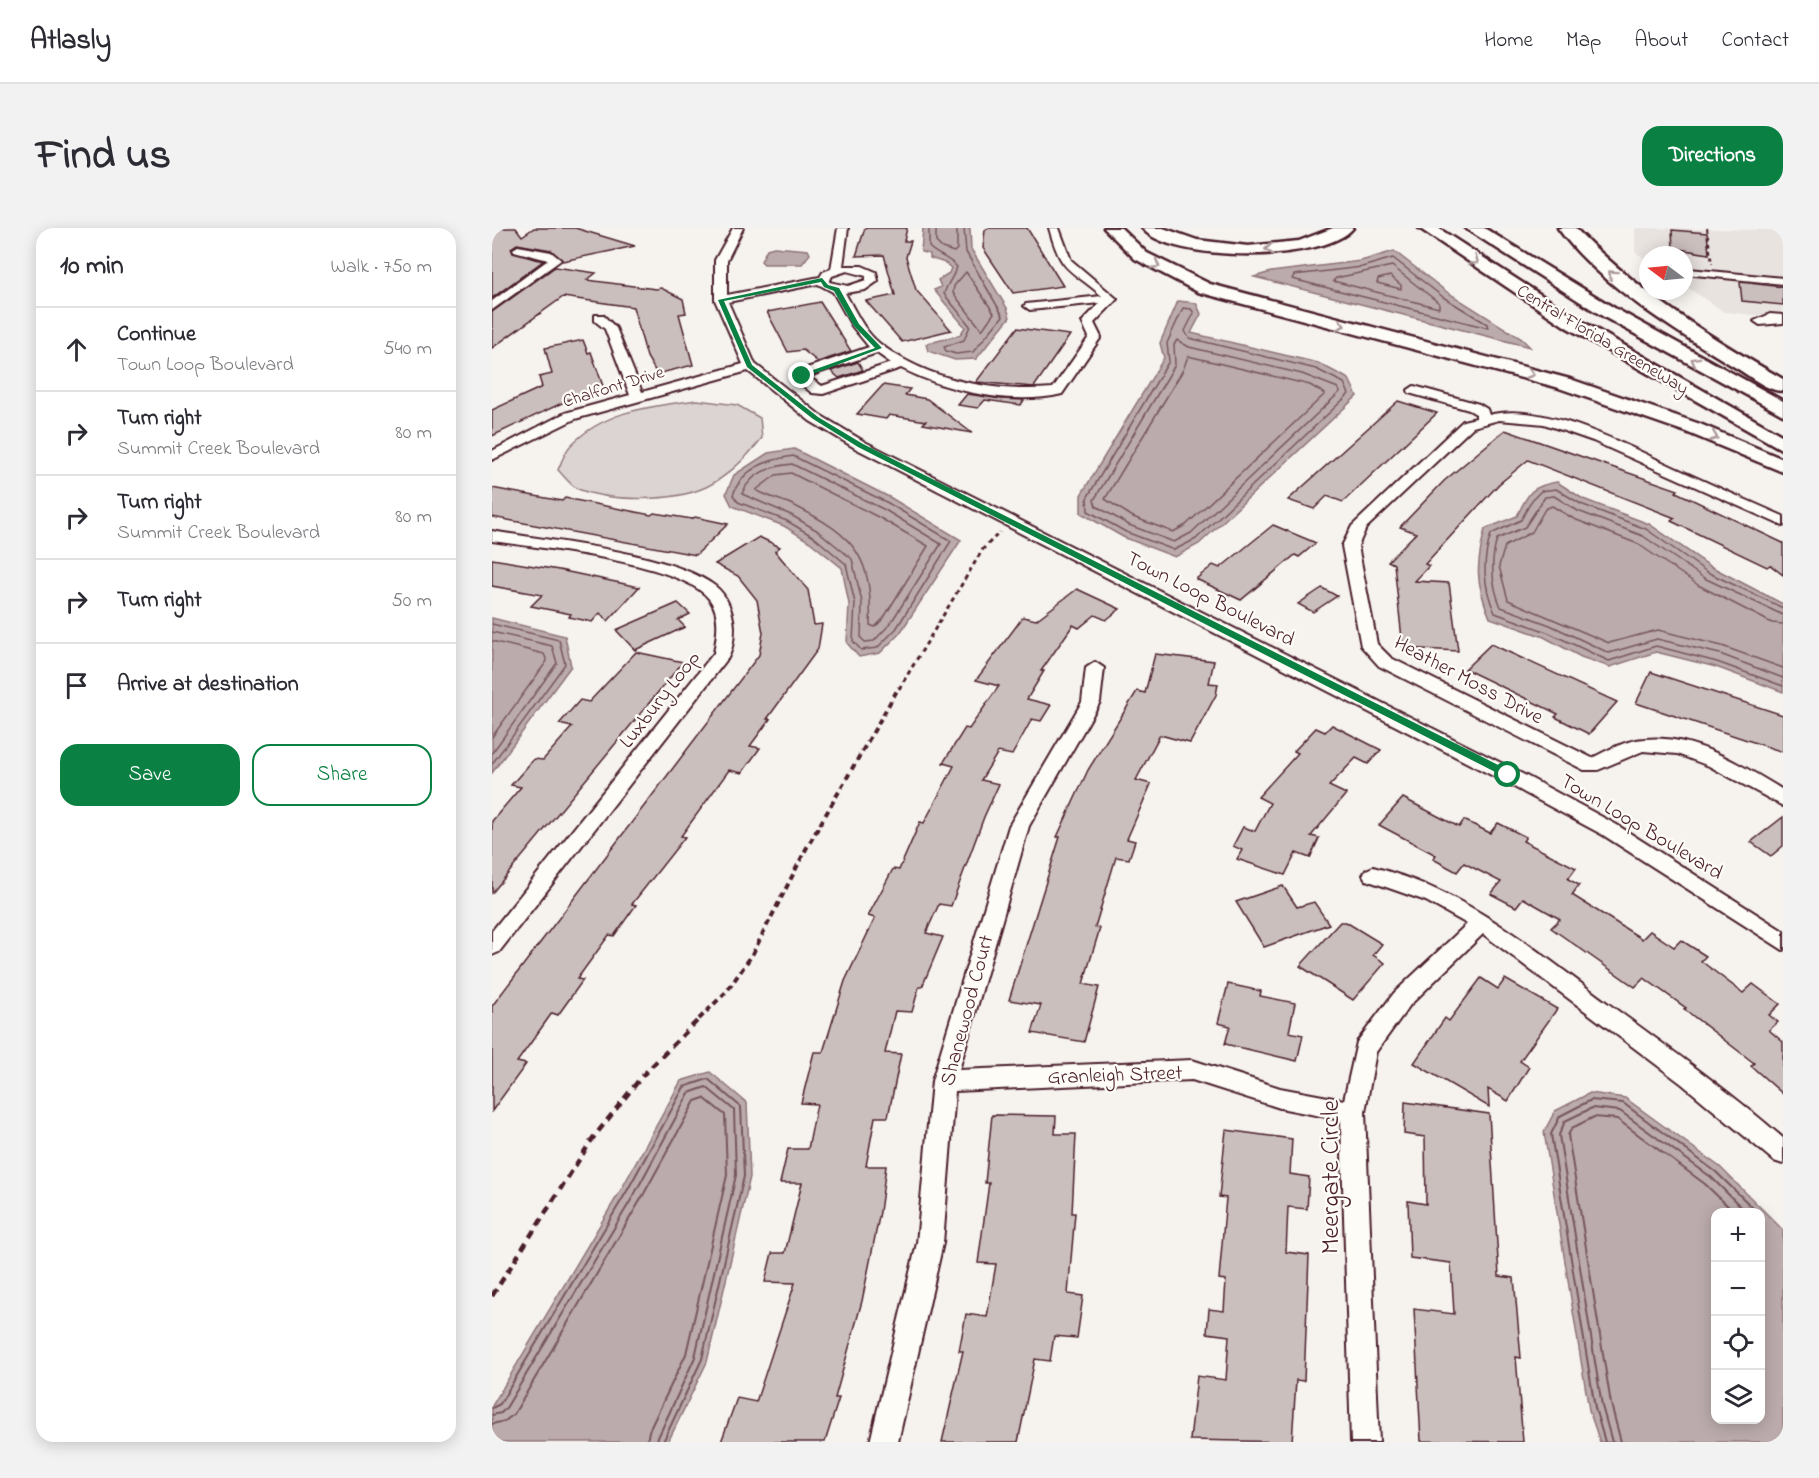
<!DOCTYPE html>
<html lang="en">
<head>
<meta charset="utf-8">
<style>
  :root { --surface:#fff; --page:#f2f2f3; --text:#2b2b33; --muted:#7c7c81; --line:#e1e1e2; --accent:#0b8043 }
  body { margin:0; font-family:"Indie Flower",sans-serif; background:var(--page); color:var(--text) }
  .controls { position:absolute; right:18px; bottom:18px; display:grid; overflow:hidden; border-radius:12px; box-shadow:0 3px 15px #0003 }
  .controls button { width:54px; height:54px; display:grid; place-items:center; padding:0; border:0; border-bottom:2px solid var(--line); background:var(--surface); color:var(--text); font:30px sans-serif }
  .compass { position:absolute; left:1147px; top:18px; width:54px; height:54px; border-radius:50%; background:var(--surface); box-shadow:0 3px 15px #0003; rotate:286deg }
  .stop { position:absolute; width:18px; height:18px; margin:-14px; border:4px solid #0b8043; border-radius:50%; background:#fff }
  .stop.end { background:#0b8043; border-color:#fff; box-shadow:0 2px 6px #0008 }
  .list { margin:0; padding:0; list-style:none }
  h2 { display:flex; justify-content:space-between; align-items:center; height:78px; margin:0; padding:0 24px; font-size:26px }
  h2 small { font-size:20px; font-weight:400; color:var(--muted) }
  .list li { display:grid; grid-template-columns:39px 1fr auto; gap:18px; align-items:center; box-sizing:border-box; height:84px; padding:0 24px; border-top:2px solid var(--line) }
  .list b { display:block; font-size:22px; white-space:nowrap }
  .list p { margin:0; font-size:20px; white-space:nowrap; color:var(--muted) }
  .list em { font-size:20px; font-style:normal; color:var(--muted) }
  .actions { display:flex; gap:12px; padding:18px 24px }
  .actions a { flex:1; padding:14px 0; border:2px solid var(--accent); border-radius:18px; text-align:center; font-size:21px; color:var(--accent) }
  .actions .main { background:var(--accent); color:#fff }
  .icon { flex:none; width:33px; height:33px; fill:none; stroke:currentColor; stroke-width:2; stroke-linecap:round; stroke-linejoin:round }
  .map { position:relative; flex:none; width:1291px; height:1214px; overflow:hidden; border-radius:18px }
  header { display:flex; align-items:center; gap:36px; box-sizing:border-box; height:84px; padding:0 30px; background:var(--surface); border-bottom:2px solid var(--line) }
  header strong { font-size:28px }
  nav { display:flex; gap:33px; margin-inline-start:auto; font-size:21px }
  .intro { display:flex; align-items:center; justify-content:space-between; box-sizing:border-box; height:144px; padding:0 36px }
  h1 { margin:0; font-size:42px }
  .button { padding:15px 27px; border-radius:18px; background:var(--accent); color:#fff; font-size:21px; font-weight:700 }
  main { display:flex; gap:36px; padding:0 36px }
  aside { flex:1; background:var(--surface); border-radius:18px; box-shadow:0 3px 15px #0003 }
  .map>svg:first-child { display:block }
  .built { fill:#e9e3e0 }
  .green { fill:#dcd4d2; stroke:#937a7e; stroke-width:1.5 }
  .water { fill:#bbabac; stroke:#8e7378; stroke-width:1.5; fill-rule:evenodd }
  .lines { fill:none; stroke-linecap:round; stroke-linejoin:round }
  .shore-far1 { stroke:#77575f; stroke-width:1.5 }
  .shore { stroke:#77575f; stroke-width:2 }
  .building { fill:#cbbfbe; stroke:#4a1f2b; stroke-width:1.5 }
  .minor-casing { stroke:#4a1f2b; stroke-width:4 }
  .highway-casing { stroke:#4a1f2b; stroke-width:5 }
  .path-far3 { stroke:#4a1f2b; stroke-width:2; stroke-dasharray:4 3; stroke-linecap:butt }
  .path-far2 { stroke:#4a1f2b; stroke-width:3; stroke-dasharray:4.5 4; stroke-linecap:butt }
  .path-far1 { stroke:#4a1f2b; stroke-width:4; stroke-dasharray:6 4.5; stroke-linecap:butt }
  .path { stroke:#4a1f2b; stroke-width:4.5; stroke-dasharray:8 6; stroke-linecap:butt }
  .minor { fill:#fdfcf7; fill-rule:evenodd }
  .highway { fill:#fdfcf7; fill-rule:evenodd }
  .oneway { stroke:#ac999b }
  .route { fill:#0b8043 }
  .labels { text-anchor:middle; stroke-width:4.5; stroke-linejoin:round; paint-order:stroke }
  .far-street-label { font-size:18px; fill:#4a1f2b; stroke:#fdfcf7 }
  .street-label { font-size:21px; fill:#4a1f2b; stroke:#fdfcf7 }
  .near-street-label { font-size:26px; fill:#4a1f2b; stroke:#fdfcf7 }
</style>
</head>
<body>
<header>
<strong>Atlasly</strong>
<nav><a>Home</a><a>Map</a><a>About</a><a>Contact</a></nav>
</header>
<div class="intro"><h1>Find us</h1><a class="button">Directions</a></div>
<main>
<aside>
<h2>10 min<small>Walk · 750 m</small></h2>
<ul class="list">
<li><svg class="icon" aria-label="ahead" viewBox="0 0 24 24"><path d="M12 20V5M6 11l6-6 6 6"/></svg><div><b>Continue</b><p>Town Loop Boulevard</p></div><em>540 m</em></li>
<li><svg class="icon" aria-label="right" viewBox="0 0 24 24"><path d="M7 20v-9h11M14 6l5 5-5 5"/></svg><div><b>Turn right</b><p>Summit Creek Boulevard</p></div><em>80 m</em></li>
<li><svg class="icon" aria-label="right" viewBox="0 0 24 24"><path d="M7 20v-9h11M14 6l5 5-5 5"/></svg><div><b>Turn right</b><p>Summit Creek Boulevard</p></div><em>80 m</em></li>
<li><svg class="icon" aria-label="right" viewBox="0 0 24 24"><path d="M7 20v-9h11M14 6l5 5-5 5"/></svg><div><b>Turn right</b></div><em>50 m</em></li>
<li><svg class="icon" aria-label="arrive" viewBox="0 0 24 24"><path d="M6 21V4h12l-3 4 3 4H6"/></svg><div><b>Arrive at destination</b></div></li>
</ul>
<div class="actions"><a class="main">Save</a><a>Share</a></div>
</aside>
<div class="map">
<svg width="1291" height="1214" viewBox="0 0 1291 1214">
  <rect width="100%" height="100%" fill="#f6f3ef"/>
  <filter id="ink" filterUnits="userSpaceOnUse"><feTurbulence type="fractalNoise" baseFrequency=".0167" numOctaves="2"/><feDisplacementMap in="SourceGraphic" scale="12" xChannelSelector="R" yChannelSelector="G"/><feConvolveMatrix kernelMatrix="1 2 1 2 8 2 1 2 1" color-interpolation-filters="sRGB"/></filter>
  <g filter="url(#ink)">
    <!-- built -->
    <polygon class="built" points="1143,0 1291,2 1291,90 1232,84 1192,57 1192,27 1156,27 1156,32 1143,24"/>
    <!-- green -->
    <path class="green" d="M205,172L245,177L268,190L270,210C255,229 237,248 214,259C182,274 119,274 86,261C79,258 72,248 66,242C69,235 73,223 79,217C113,182 160,178 205,172Z"/>
    <!-- water -->
    <g class="water">
      <polygon points="431,0 478,0 479,21 515,80 518,89 484,131 463,132 436,123 434,116 468,107 473,99 442,62 449,59 446,52 457,45 459,40 453,35 438,30 438,26 429,24"/>
      <polygon points="282,19 316,22 318,26 310,36 272,36 269,33 275,21"/>
      <polygon points="902,23 955,64 1030,111 1038,119 762,49 779,44 869,33"/>
      <polygon points="686,73 704,75 709,86 699,105 826,135 857,151 865,168 707,316 683,329 631,309 589,285 589,267 672,130 668,115"/>
      <polygon points="302,221 399,270 469,312 408,405 388,425 367,429 355,415 357,376 350,340 318,314 292,298 240,278 234,266 242,247 276,225"/>
      <path d="M1065,254L1091,271L1157,296L1218,338L1291,376V464L1224,439L1164,424L1118,439L1089,429L1052,409L998,390C983,353 984,339 993,301L1025,288C1036,265 1039,258 1065,254Z"/>
      <polygon points="0,390 73,408 79,438 0,545"/>
      <polygon points="218,844 255,875 258,949 215,1134 176,1214 0,1214 0,1178 130,960 189,853"/>
      <path d="M1098,865L1133,870L1228,939L1291,1002V1214H1108L1097,1182L1052,904L1063,883ZM1224,984H1268V1192H1224Z"/>
    </g>
    <g class="lines">
      <!-- shore-far1 -->
      <g class="shore-far1">
        <path d="M437,0V19C446,28 456,29 465,39C461,50 455,55 452,66L478,98L472,112L452,119L454,123L464,126L481,124L511,88L474,24L472,0"/>
        <polyline points="444,0 444,14 450,20 462,24 465,21 465,0"/>
        <polygon points="901,30 951,69 995,96 996,100 800,51 802,47 870,39"/>
        <polygon points="900,38 947,75 947,80 841,53 844,50"/>
        <polygon points="474,44 502,85 490,102 461,65 462,58"/>
        <polygon points="898,48 909,57 909,61 885,55 886,51"/>
        <polygon points="691,80 699,81 702,85 693,103 697,110 824,141 852,155 857,166 704,311 682,322 634,304 596,283 595,270 677,133 675,115"/>
        <polygon points="685,112 697,119 810,146 846,160 848,164 699,305 682,314 637,297 604,278 602,272 683,137 682,117"/>
        <polygon points="696,128 818,157 833,166 694,297 681,304 641,289 613,271 691,142"/>
        <path d="M301,228L396,275L459,313L404,401L385,420L369,422L361,413L363,375L354,336L322,309L295,293L246,274L241,267C250,240 275,232 301,228Z"/>
        <path d="M300,236L393,282L449,316L398,396L382,413L373,414L369,410L370,374L360,331L326,303L299,287L250,266C258,245 279,238 300,236Z"/>
        <path d="M299,245L388,290L436,318L391,391L383,399L378,397C381,329 363,308 303,278C290,272 276,269 264,262L284,247Z"/>
        <path d="M1291,380L1215,344L1154,301L1089,276L1064,261L1049,263L1040,272L1029,292L999,306C990,334 991,358 1003,385L1055,404L1117,433L1164,418L1225,434L1291,458"/>
        <path d="M1291,387L1212,350L1151,308L1086,283L1062,268L1053,269L1033,299L1005,311C998,335 999,356 1009,379L1058,397L1117,425L1165,411L1228,426L1291,450"/>
        <polyline points="0,396 67,412 73,436 0,536"/>
        <polyline points="1291,396 1280,395 1206,357 1146,316 1082,291 1060,278 1053,281 1040,304 1013,318 1007,338 1016,372 1117,415 1166,402 1230,418 1291,440"/>
        <polyline points="0,404 60,418 65,435 0,525"/>
        <polyline points="0,413 52,426 55,433 0,509"/>
      </g>
      <!-- shore -->
      <g class="shore">
        <polyline points="0,1180 8,1176 135,963 192,859 216,851 249,879 252,948 210,1131 171,1214"/>
        <polyline points="0,1187 9,1185 14,1180 142,967 197,865 214,859 242,882 244,947 203,1129 164,1214"/>
        <polyline points="0,1196 13,1193 22,1186 149,971 203,873 212,870 233,887 235,947 194,1126 157,1203 155,1214"/>
        <polyline points="1113,1214 1103,1180 1059,906 1068,888 1099,872 1131,875 1224,944 1265,984"/>
        <polyline points="1120,1214 1110,1178 1067,907 1073,893 1100,880 1128,883 1219,949 1254,984"/>
        <polyline points="1129,1214 1119,1176 1076,907 1080,900 1102,889 1125,891 1213,956 1242,984"/>
      </g>
    </g>
    <!-- building -->
    <g class="building">
      <polygon points="0,0 24,0 30,8 42,0 83,0 143,18 71,33 59,22 25,16 19,20 21,25 51,33 0,70"/>
      <polygon points="373,0 415,0 412,13 419,13 414,29 424,62 459,102 410,114 374,73 403,67 392,27 364,28"/>
      <polygon points="497,0 535,0 571,58 521,65 491,20 493,2"/>
      <polygon points="1180,2 1215,5 1217,26 1181,20"/>
      <polygon points="63,39 104,45 95,52 164,61 169,60 191,71 194,85 187,86 201,137 165,146 155,129 141,79 71,69 0,120 0,84"/>
      <polygon points="1248,54 1291,59 1291,77 1250,73"/>
      <polygon points="328,74 359,123 326,134 311,122 296,124 275,84"/>
      <polygon points="525,100 578,107 542,159 484,154"/>
      <polygon points="91,112 96,125 99,124 111,158 102,160 104,164 87,167 0,208 0,182 50,159 47,149 60,146 53,120"/>
      <polygon points="366,134 371,142 347,150 339,143"/>
      <polygon points="391,157 418,161 413,167 435,171 480,205 431,196 434,193 397,187 394,191 365,186"/>
      <polygon points="475,166 509,171 532,172 529,177 493,172 486,180 466,177"/>
      <polygon points="906,173 945,185 851,274 835,268 822,281 796,272"/>
      <polygon points="1013,202 1186,262 1184,264 1291,315 1291,347 1278,337 1275,339 1179,293 1183,290 1036,232 1007,256 933,336 937,338 923,353 957,355 966,423 911,420 902,336 896,333 924,305 908,299 952,253"/>
      <polygon points="0,260 70,273 73,270 159,287 162,285 200,291 203,289 236,296 204,327 0,289"/>
      <polygon points="781,297 824,315 807,329 803,327 749,372 704,351 721,337 728,340"/>
      <polygon points="267,309 288,319 283,323 316,362 322,397 330,396 326,421 275,491 278,491 258,518 268,520 250,545 237,542 189,608 193,609 140,676 144,677 122,708 117,707 85,751 91,752 66,787 60,785 25,834 34,836 0,883 0,778 267,427 271,405 265,372 246,348 223,336"/>
      <polygon points="0,331 67,342 147,359 116,393 108,385 100,394 77,389 79,386 39,378 50,367 0,358"/>
      <polygon points="830,360 845,368 821,384 806,376"/>
      <polygon points="585,361 628,381 614,392 603,387 587,400 581,397 549,443 552,443 535,471 559,477 549,493 540,491 520,527 506,524 489,552 507,556 492,589 459,678 447,676 434,705 451,709 430,759 427,759 420,784 403,783 393,825 409,826 396,889 383,889 374,938 394,938 388,984 370,1073 343,1170 347,1170 333,1214 229,1214 245,1170 264,1174 303,1055 273,1054 280,1025 293,1025 310,955 288,955 296,921 316,921 325,876 309,875 322,824 331,824 353,753 383,690 376,688 401,641 407,642 428,594 432,595 462,538 451,535 473,500 477,501 507,458 484,452 531,389 544,392"/>
      <polygon points="186,375 198,386 186,392 193,399 143,422 124,402"/>
      <polygon points="999,416 1125,474 1097,506 1063,489 1066,486 973,441"/>
      <polygon points="144,424 191,434 0,665 0,593 29,559 19,557 42,531 51,532 80,499 67,496 88,472 97,474"/>
      <polygon points="663,426 722,433 717,455 726,456 724,467 698,515 668,507 644,552 659,556 635,611 643,613 637,631 624,629 603,699 608,700 591,756 607,759 592,814 540,805 549,777 517,772 568,609 565,609 596,542 645,463 653,465"/>
      <polygon points="1159,444 1291,487 1291,524 1144,475"/>
      <polygon points="840,497 889,522 876,536 864,530 837,558 854,566 819,608 827,610 818,630 804,625 793,647 745,631 750,622 741,618 751,599 763,603 778,575 766,569 806,525 802,523 824,500 833,504"/>
      <polygon points="911,570 967,599 972,592 998,605 1006,595 1034,609 1031,613 1084,640 1076,651 1087,657 1080,667 1150,711 1158,703 1182,719 1189,712 1214,728 1209,733 1251,765 1261,756 1288,776 1277,787 1286,794 1277,802 1291,814 1291,866 1259,838 1262,835 1192,781 1194,780 1152,750 1143,759 1059,700 1068,691 1031,670 1024,679 999,666 1009,654 972,635 965,644 941,631 944,627 887,597"/>
      <polygon points="1291,589 1291,618 1279,628 1259,614"/>
      <polygon points="791,658 805,679 822,674 837,696 772,719 744,674"/>
      <polygon points="848,694 854,694 890,716 881,727 893,735 861,772 808,738"/>
      <polygon points="989,750 1006,761 1013,751 1065,781 1028,833 1037,839 1016,873 996,861 997,879 922,835 953,790 957,793"/>
      <polygon points="736,756 769,763 768,768 803,775 797,804 811,807 805,833 733,816 738,798 726,795"/>
      <polygon points="913,874 997,886 1007,1048 1022,1050 1029,1130 1024,1129 1031,1214 929,1213 922,1081 962,1086 959,1035 918,1030 916,973 934,976 933,909 912,906"/>
      <polygon points="500,887 564,888 563,906 584,906 580,985 583,985 576,1066 591,1068 585,1110 562,1108 558,1133 543,1131 526,1214 450,1214 471,1123 467,1123 474,1086 495,1089 504,1036 486,1035 497,955 493,955"/>
      <polygon points="734,902 800,911 798,946 817,949 815,981 796,979 794,1024 817,1027 812,1153 804,1152 800,1214 698,1212 705,1148 734,1152 737,1108 715,1105 717,1081 732,1083 734,1052 727,1051 734,970 727,969"/>
    </g>
    <g class="lines">
      <!-- minor casing -->
      <g class="minor-casing">
        <g id="minor">
          <path d="M241,0H251L235,32V67L328,49L331,44L339,41L346,0H356L351,38H370L384,44L386,53L373,62L353,65C363,82 371,102 387,115C434,152 502,165 561,160L597,109L590,94L608,75L538,82L532,78L534,76L610,68C577,39 570,47 557,0H567L579,32L625,71L602,95L609,109L570,166C520,178 454,163 409,140L331,166L320,165L305,153V147L315,140L377,119L360,98L341,64L326,56L236,74L263,136L328,187L373,214L1023,542L1125,597L1291,703V722L1111,607L1009,552L363,220L318,193L256,143L83,191L0,232V223L73,185L138,167L113,101L103,93V87H111L124,100L150,164L251,136L223,72V32ZM355,43L374,48V52L356,58L337,54L340,48ZM385,125L399,135L330,158L318,150L323,146Z"/>
          <polygon points="26,18 59,24 69,32 0,82 0,73 56,32 22,23 21,21"/>
          <polygon points="1197,41 1291,50 1291,56 1193,46 1193,42"/>
          <polygon points="1278,86 1291,87 1291,95 1268,97 1262,93"/>
          <path d="M922,158L987,176L995,181L997,187C1050,173 1131,216 1179,238C1216,255 1254,272 1291,288V298L1101,213L1052,196L1007,192L981,199L874,300L866,318L885,416L899,430L1100,530C1116,522 1134,512 1153,511C1202,506 1251,538 1291,562V578L1217,538L1185,526L1151,523L1106,542H1092L887,438L869,418L850,318L860,298L971,193L984,190V186L977,182L917,165L916,162Z"/>
          <path d="M0,303C57,313 178,324 223,358C235,367 241,384 242,399C242,408 241,421 236,430L7,724L0,727V703L222,425C225,408 229,387 218,372C191,334 47,320 0,313Z"/>
          <path d="M603,434L612,440L608,474L537,598L467,842L700,832L788,860L852,872L865,814L902,765L975,696L934,673L874,652L871,647L874,642L881,639C978,665 1039,719 1118,777C1177,820 1236,862 1291,910V936L1282,933L1190,856L991,706L918,777L884,824L873,884L887,1214H859L849,892L788,880L700,852L463,863L451,1015L406,1214H378L425,1015L440,853L517,598L590,474L594,440Z"/>
        </g>
      </g>
      <!-- highway casing -->
      <g class="highway-casing">
        <g id="highway">
          <polygon points="612,0 629,0 655,25 718,56 1078,151 1208,196 1291,231 1291,244 1194,204 1064,159 706,64 643,31"/>
          <path d="M650,0H671L705,12L756,18L807,13L841,0H861C833,35 678,35 650,0Z"/>
          <polygon points="927,0 946,0 1086,91 1291,208 1291,222 1074,99"/>
          <polygon points="973,0 992,0 1124,81 1291,173 1291,187 1112,89"/>
          <path d="M1066,0H1083C1144,62 1215,108 1291,151V163C1276,163 1259,149 1246,141C1188,106 1106,56 1066,0Z"/>
        </g>
      </g>
      <!-- path-far3 -->
      <polyline class="path-far3" points="1215,0 1220,36"/>
      <!-- path-far2 -->
      <polyline class="path-far2" points="407,461 491,321 508,304"/>
      <!-- path-far1 -->
      <polyline class="path-far1" points="207,791 235,763 260,727 314,621 407,459"/>
      <!-- path -->
      <polyline class="path" points="0,1068 101,910 151,847 208,790"/>
      <!-- minor -->
      <use href="#minor" class="minor"/>
      <!-- highway -->
      <use href="#highway" class="highway"/>
    </g>
    <!-- one-way arrows -->
    <defs><path id="oneway-chevron" d="M-2-3.5L2.5 0L-2 3.5" fill="none" stroke-width="1.6" stroke-linecap="round" stroke-linejoin="round" transform="scale(1.5)"/></defs>
    <g class="oneway">
      <use href="#oneway-chevron" transform="translate(777 21) rotate(176)"/>
      <use href="#oneway-chevron" transform="translate(983 33) rotate(34)"/>
      <use href="#oneway-chevron" transform="translate(664 37) rotate(30)"/>
      <use href="#oneway-chevron" transform="translate(1120 46) rotate(-138)"/>
      <use href="#oneway-chevron" transform="translate(849 97) rotate(14)"/>
      <use href="#oneway-chevron" transform="translate(1203 133) rotate(-151)"/>
      <use href="#oneway-chevron" transform="translate(1038 146) rotate(16)"/>
      <use href="#oneway-chevron" transform="translate(1222 209) rotate(22)"/>
    </g>
  </g>
  <!-- route -->
  <polygon class="route" points="330,50 336,57 347,60 367,96 390,120 310,150 307,147 383,120 362,98 342,63 332,59 329,54 232,73 260,137 326,189 371,216 1020,544 1020,549 1013,549 366,219 321,191 255,139 226,72"/>
  <g class="labels">
    <!-- far-street labels -->
    <g class="far-street-label">
      <text transform="translate(1111 111) rotate(31)" y="6">Central Florida GreeneWay</text>
      <text transform="translate(121 158) rotate(-17)" y="6">Chalfont Drive</text>
    </g>
    <!-- street labels -->
    <g class="street-label">
      <text transform="translate(719 370) rotate(27)" y="7">Town Loop Boulevard</text>
      <text transform="translate(977 451) rotate(28)" y="7">Heather Moss Drive</text>
      <text transform="translate(167 471) rotate(-52)" y="7">Luxbury Loop</text>
      <text transform="translate(1150 598) rotate(31)" y="7">Town Loop Boulevard</text>
      <text transform="translate(474 782) rotate(-75)" y="7">Shanewood Court</text>
      <text transform="translate(623 846) rotate(-2)" y="7">Granleigh Street</text>
    </g>
    <!-- near-street labels -->
    <g class="near-street-label">
      <text transform="translate(837 949) rotate(-90)" y="9">Meergate Circle</text>
    </g>
  </g>
</svg>
<div class="controls">
<button>+</button>
<button>−</button>
<button><svg class="icon" aria-label="locate" viewBox="0 0 24 24"><circle cx="12" cy="12" r="6"/><path d="M12 2v4M12 18v4M2 12h4M18 12h4"/></svg></button>
<button><svg class="icon" aria-label="layers" viewBox="0 0 24 24"><path d="M12 4l9 5-9 5-9-5zM3 14l9 5 9-5"/></svg></button>
</div>
<svg class="compass" viewBox="-18 -18 36 36"><path d="M0-13l5 13h-10z" fill="#e53935"/><path d="M0 13l5-13h-10z" fill="#7c7c81"/></svg>
<div class="stop" style="left:1016px;top:547px"></div>
<div class="stop end" style="left:310px;top:148px"></div>
</div>
</main>
</body>
</html>
